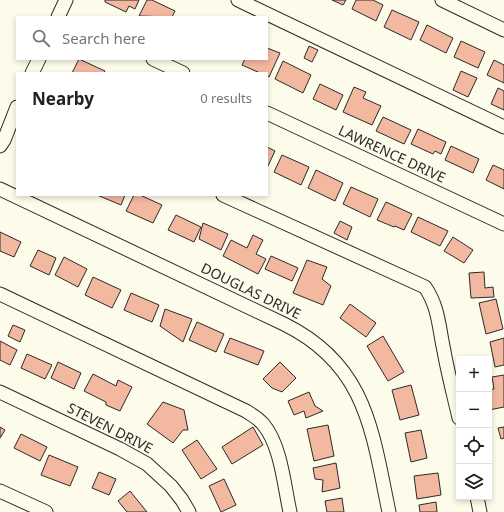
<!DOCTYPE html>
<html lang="en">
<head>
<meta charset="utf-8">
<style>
  :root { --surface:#fff; --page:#f6f6f6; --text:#202124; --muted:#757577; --line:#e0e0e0 }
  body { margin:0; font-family:"Noto Sans",sans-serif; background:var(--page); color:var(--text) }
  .controls { position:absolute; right:12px; bottom:12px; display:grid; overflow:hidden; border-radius:0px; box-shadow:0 2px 6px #0003 }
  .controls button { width:36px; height:36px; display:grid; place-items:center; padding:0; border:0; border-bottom:1px solid var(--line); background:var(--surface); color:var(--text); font:20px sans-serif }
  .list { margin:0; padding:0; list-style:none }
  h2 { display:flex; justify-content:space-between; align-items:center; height:52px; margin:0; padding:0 16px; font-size:17px }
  h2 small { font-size:13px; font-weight:400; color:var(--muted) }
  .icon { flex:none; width:22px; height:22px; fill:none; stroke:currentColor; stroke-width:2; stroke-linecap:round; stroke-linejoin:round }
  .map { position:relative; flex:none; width:504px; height:512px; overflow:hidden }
  .search { position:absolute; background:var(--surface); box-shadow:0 2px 6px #0003; left:16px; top:16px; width:252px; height:44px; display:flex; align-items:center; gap:10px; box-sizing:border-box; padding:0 14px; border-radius:0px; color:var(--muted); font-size:15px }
  .panel { position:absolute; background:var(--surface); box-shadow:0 2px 6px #0003; left:16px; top:72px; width:252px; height:124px; border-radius:0px }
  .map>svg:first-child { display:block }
  .building { fill:#f2b8a0; stroke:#2b2b2b }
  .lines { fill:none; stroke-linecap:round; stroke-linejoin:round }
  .minor-casing { stroke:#2b2b2b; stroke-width:15 }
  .minor { stroke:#fdfbea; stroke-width:13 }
  .labels { text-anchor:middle; stroke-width:3; stroke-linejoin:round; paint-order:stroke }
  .street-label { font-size:14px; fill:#2b2b2b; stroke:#fdfbea }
</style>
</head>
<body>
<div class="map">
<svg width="504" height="512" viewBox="0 0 504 512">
  <rect width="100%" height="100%" fill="#fdfbea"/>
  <!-- building -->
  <g class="building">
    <polygon points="105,0 139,0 135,9 129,6 126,12 105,2"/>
    <polygon points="147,0 152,0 175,11 172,17 139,16"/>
    <polygon points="332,0 346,0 343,5"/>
    <polygon points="356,0 373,0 383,5 376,21 352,9"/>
    <polygon points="392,10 419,22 411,40 384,27"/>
    <polygon points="427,25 453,38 446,53 420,40"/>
    <polygon points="461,41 485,52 478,68 454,57"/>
    <polygon points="309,46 318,50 312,62 304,58"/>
    <polygon points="267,48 280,53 269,77 267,76 267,73 260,73 242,65 245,59 267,59"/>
    <polygon points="79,59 105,71 104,73 72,73"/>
    <polygon points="494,60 504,65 504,83 487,75"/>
    <polygon points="283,61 311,75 303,93 275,79"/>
    <polygon points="461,71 477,78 468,97 453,90"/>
    <polygon points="320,84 343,95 336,110 313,99"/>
    <polygon points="354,87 366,92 363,98 381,106 372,125 343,112"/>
    <polygon points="498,88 504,91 504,110 491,104"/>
    <polygon points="383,117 411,130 404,144 376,131"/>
    <polygon points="418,129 446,142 441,154 435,151 433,154 411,144"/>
    <polygon points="451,146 479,159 473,173 445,160"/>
    <polygon points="267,147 275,151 267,168"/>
    <polygon points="282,155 309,167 301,185 274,172"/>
    <polygon points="493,165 504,170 504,189 486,180"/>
    <polygon points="316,170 343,183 335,201 308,188"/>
    <polygon points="351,187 378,199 370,217 343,204"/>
    <polygon points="97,195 125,195 121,205"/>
    <polygon points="134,195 140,195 162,205 153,223 126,211"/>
    <polygon points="386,202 412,214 404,230 395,226 394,227 377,220"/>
    <polygon points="176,215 201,227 194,242 168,230"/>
    <polygon points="418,217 448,231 440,246 411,232"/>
    <polygon points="340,221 352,227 347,240 334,233"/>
    <polygon points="203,223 228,234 221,250 199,239"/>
    <polygon points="0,232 21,242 14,257 0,251"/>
    <polygon points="253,235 263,240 256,254 266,259 258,274 223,256 231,240 247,248"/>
    <polygon points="453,237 473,250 464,263 444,251"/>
    <polygon points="38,250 56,258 49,275 30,266"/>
    <polygon points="271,256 298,268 292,281 265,269"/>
    <polygon points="64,257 87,269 78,287 55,275"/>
    <polygon points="307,260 327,267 322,279 331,286 323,305 293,293"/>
    <polygon points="484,272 485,288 493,287 494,297 471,298 469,273"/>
    <polygon points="93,277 121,290 112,308 85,295"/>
    <polygon points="131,293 159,305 152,322 124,310"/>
    <polygon points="496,299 503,329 486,334 479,303"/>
    <polygon points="350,304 376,323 366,337 340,318"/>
    <polygon points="165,309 192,319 183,342 160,326"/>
    <polygon points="197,322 224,334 216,352 189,340"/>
    <polygon points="13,325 25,330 20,342 8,336"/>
    <polygon points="383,336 404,372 388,381 367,346"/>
    <polygon points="230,338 264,351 258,365 224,352"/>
    <polygon points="504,338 504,365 495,367 490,342"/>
    <polygon points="0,341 17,350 10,365 0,360"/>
    <polygon points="27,354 52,365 45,379 21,368"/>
    <polygon points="58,362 81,373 74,389 51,378"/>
    <polygon points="280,362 296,378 282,392 272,388 263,379"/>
    <polygon points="93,374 116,386 118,380 132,387 120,411 106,405 106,402 84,391"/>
    <polygon points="504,375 504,407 489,410 489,390 494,389 492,377"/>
    <polygon points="411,385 419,415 400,420 392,390"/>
    <polygon points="309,392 315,406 323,411 306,418 304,411 294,415 288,401"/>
    <polygon points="163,402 184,410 188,430 183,430 173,443 147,424"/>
    <polygon points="328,425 334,456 314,461 307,429"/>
    <polygon points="0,427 5,430 0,438"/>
    <polygon points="253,427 263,445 232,464 222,447"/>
    <polygon points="504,427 504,438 501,439 498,428"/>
    <polygon points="421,430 427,458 411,462 405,433"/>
    <polygon points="21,434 47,447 40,461 14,448"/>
    <polygon points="197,440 217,469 201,479 182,450"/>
    <polygon points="49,455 78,467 70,486 41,475"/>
    <polygon points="336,463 340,488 322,492 323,480 315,479 313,468"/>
    <polygon points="99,472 116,479 109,495 92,488"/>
    <polygon points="438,473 441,495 417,499 414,476"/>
    <polygon points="224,479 236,505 221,512 209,486"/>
    <polygon points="130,491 147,512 127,512 118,501"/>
    <polygon points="342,498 344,512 327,512 325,501"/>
    <polygon points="436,502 437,512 420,512 419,505"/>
  </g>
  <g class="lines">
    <!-- minor casing -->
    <g class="minor-casing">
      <g id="minor">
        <polyline points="238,0 504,127"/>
        <polyline points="442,0 504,30"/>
        <polyline points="58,17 66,0"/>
        <polyline points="153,59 183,73"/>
        <polyline points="32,73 39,59"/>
        <polyline points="267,113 504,224"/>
        <polyline points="0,146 4,140 17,107"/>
        <path d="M0,189L284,324C367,365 372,431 389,512"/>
        <path d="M223,195L425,287C439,307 439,329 444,351C448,374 454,396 459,418"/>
        <path d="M0,294L246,411C252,415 258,418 263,424C281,445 284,485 290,512"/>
        <polyline points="0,392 120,449 147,464 171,486 182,500 189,512"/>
        <polyline points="0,491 46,512"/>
        <polyline points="477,497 480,512"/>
      </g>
    </g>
    <!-- minor -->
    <use href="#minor" class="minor"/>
  </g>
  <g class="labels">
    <!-- street labels -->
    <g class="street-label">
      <text transform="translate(392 154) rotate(25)" y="5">LAWRENCE DRIVE</text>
      <text transform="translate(251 291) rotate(26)" y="5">DOUGLAS DRIVE</text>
      <text transform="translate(110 428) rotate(27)" y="5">STEVEN DRIVE</text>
    </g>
  </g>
</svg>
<div class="controls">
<button>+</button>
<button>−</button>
<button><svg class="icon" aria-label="locate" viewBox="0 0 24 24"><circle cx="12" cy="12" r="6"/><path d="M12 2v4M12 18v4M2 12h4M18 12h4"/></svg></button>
<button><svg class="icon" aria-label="layers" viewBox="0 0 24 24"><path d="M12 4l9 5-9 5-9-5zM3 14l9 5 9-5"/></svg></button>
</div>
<div class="search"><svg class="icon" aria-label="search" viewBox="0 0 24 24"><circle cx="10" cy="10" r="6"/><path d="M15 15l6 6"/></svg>Search here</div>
<section class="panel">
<h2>Nearby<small>0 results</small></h2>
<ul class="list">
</ul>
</section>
</div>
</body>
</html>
